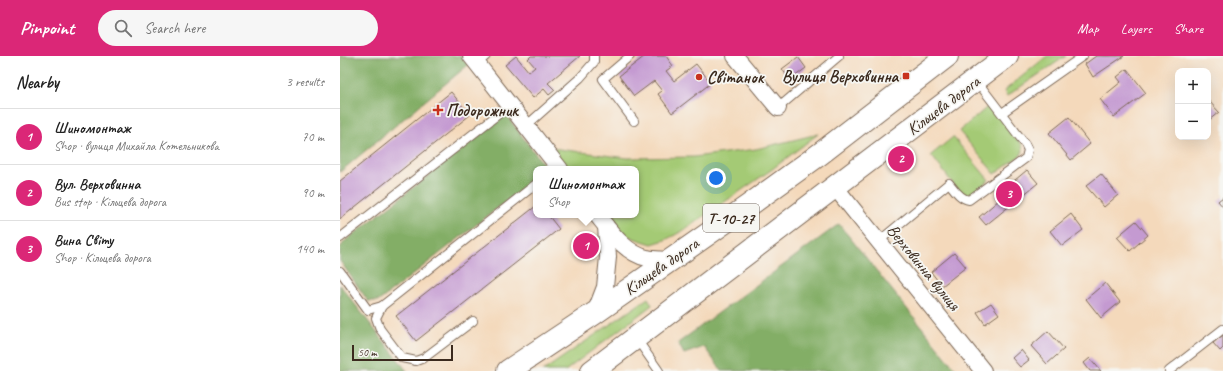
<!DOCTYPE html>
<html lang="en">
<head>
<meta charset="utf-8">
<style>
  :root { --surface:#fff; --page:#f6f6f6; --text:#222; --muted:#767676; --line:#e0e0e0; --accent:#db2777 }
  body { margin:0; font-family:Caveat,sans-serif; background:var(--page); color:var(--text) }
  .controls { position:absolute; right:12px; top:12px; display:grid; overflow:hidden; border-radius:8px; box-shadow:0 4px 16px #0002 }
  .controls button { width:36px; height:36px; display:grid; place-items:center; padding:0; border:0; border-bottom:1px solid var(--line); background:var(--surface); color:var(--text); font:20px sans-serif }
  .scale { position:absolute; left:12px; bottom:10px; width:101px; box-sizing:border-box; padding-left:4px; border:2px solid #3b2a1e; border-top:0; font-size:11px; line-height:14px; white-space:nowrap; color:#3b2a1e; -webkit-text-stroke:3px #f6f6f2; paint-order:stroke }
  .you { position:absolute; left:376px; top:122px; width:14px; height:14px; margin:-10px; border:3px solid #fff; border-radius:50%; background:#1a73e8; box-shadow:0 0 0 6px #1a73e833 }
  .badge { display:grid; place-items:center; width:26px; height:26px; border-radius:50%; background:var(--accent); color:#fff; font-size:13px; font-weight:700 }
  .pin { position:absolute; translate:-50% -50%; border:2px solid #fff; box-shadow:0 1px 4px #0006 }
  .popup { position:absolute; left:193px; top:110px; width:106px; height:52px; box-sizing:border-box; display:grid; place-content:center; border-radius:8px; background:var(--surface); filter:drop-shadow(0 1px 3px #0005); font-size:13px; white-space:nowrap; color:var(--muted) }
  .popup b { font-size:15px; color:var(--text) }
  .popup::after { content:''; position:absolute; left:50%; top:100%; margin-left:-8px; border:8px solid transparent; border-top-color:var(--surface) }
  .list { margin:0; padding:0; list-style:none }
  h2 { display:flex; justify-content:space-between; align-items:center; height:52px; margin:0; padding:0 16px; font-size:17px }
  h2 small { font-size:13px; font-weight:400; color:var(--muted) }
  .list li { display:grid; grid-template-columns:26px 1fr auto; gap:12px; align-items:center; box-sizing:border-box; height:56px; padding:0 16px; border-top:1px solid var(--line) }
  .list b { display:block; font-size:15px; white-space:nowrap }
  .list p { margin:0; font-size:13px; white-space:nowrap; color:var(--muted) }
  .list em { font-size:13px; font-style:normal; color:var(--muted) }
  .icon { flex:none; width:22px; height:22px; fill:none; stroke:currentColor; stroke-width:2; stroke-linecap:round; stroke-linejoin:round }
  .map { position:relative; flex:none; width:883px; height:315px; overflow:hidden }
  header { display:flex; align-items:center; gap:24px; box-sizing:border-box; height:56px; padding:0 20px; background:var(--accent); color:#fff }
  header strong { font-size:19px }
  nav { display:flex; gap:22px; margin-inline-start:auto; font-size:14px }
  .search { width:280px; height:36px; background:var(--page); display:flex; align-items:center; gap:10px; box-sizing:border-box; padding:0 14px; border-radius:22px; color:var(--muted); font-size:15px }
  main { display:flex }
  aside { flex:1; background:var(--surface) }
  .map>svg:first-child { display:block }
  .green { fill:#a4ca75; stroke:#707a4a }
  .forest { fill:#83ae66; stroke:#5f6c42 }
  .building { fill:#c49ad1 }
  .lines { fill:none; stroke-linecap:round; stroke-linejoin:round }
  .service-casing { stroke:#7c6755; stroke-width:10 }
  .minor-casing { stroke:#7c6755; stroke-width:18 }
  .trunk-casing { stroke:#7c6755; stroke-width:24 }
  .service { stroke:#fff; stroke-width:8 }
  .minor { stroke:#fff; stroke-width:16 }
  .trunk { stroke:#fff; stroke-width:22 }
  .poi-dot { fill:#c8321e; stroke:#f6f6f2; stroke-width:1.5 }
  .labels { text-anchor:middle; stroke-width:3.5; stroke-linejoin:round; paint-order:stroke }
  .shield { fill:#f6f6f2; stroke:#73675e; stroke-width:1 }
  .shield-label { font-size:16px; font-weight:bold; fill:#3b2a1e }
  .poi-label { font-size:17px; font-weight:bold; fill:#3b2a1e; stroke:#f6f6f2; text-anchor:start }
  .street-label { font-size:17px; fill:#3b2a1e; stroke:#f6f6f2 }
</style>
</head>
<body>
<header>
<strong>Pinpoint</strong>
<div class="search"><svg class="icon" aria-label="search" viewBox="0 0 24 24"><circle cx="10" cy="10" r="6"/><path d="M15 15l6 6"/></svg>Search here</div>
<nav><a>Map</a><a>Layers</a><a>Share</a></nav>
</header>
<main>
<aside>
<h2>Nearby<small>3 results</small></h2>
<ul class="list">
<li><span class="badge">1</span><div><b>Шиномонтаж</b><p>Shop · вулиця Михайла Котельникова</p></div><em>70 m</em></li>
<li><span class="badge">2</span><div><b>Вул. Верховинна</b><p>Bus stop · Кільцева дорога</p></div><em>90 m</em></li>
<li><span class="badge">3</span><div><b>Вина Світу</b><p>Shop · Кільцева дорога</p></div><em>140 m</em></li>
</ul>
</aside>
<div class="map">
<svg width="883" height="315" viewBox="0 0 883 315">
  <rect width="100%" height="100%" fill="#f6f6f2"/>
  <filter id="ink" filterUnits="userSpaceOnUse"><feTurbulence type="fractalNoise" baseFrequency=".025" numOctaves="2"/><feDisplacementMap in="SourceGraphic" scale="8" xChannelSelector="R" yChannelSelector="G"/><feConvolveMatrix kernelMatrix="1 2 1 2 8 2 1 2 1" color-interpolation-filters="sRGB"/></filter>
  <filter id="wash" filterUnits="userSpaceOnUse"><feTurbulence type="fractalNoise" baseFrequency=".012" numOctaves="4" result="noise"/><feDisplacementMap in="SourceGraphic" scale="16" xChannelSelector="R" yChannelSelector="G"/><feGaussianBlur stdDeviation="0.9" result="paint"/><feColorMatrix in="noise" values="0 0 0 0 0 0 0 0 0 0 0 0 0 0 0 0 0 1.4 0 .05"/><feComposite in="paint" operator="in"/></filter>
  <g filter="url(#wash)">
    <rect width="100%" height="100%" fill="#f4d9bb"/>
    <!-- green -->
    <g class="green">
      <polygon points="707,0 726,0 667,40 664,35"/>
      <polygon points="651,48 682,89 683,95 681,99 655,118 619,75"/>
      <polygon points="478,78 431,114 341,176 325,184 312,188 296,183 281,177 264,159 296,159 296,113 227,113 211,92 287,102 354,101 416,93"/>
      <polygon points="613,81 649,124 631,139 626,141 621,138 591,99"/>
      <polygon points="308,242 312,249 225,315 203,315"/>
    </g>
    <!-- forest -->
    <g class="forest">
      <polygon points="0,0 121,0 128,9 0,116"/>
      <polygon points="166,59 207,113 196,113 196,122 39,245 28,245 0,205 0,192 5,185"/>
      <polygon points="499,168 617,315 382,315 364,291 344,298 338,287"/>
      <polygon points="0,229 67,315 0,315"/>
    </g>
    <g id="blocks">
      <!-- building -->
      <g class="building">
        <polygon points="176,0 189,16 195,11 188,3 191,0 240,0 208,27 215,34 209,39 204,33 193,42 165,9"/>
        <polygon points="305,0 326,0 333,10 326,15 334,25 356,8 371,27 332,57 318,38 322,35 314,25 294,40 279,20"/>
        <polygon points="756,0 784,0 753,21 745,8"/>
        <polygon points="458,1 466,12 450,24 442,13"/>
        <polygon points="787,13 806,37 774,61 760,43 781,26 777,21"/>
        <polygon points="111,36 130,59 0,163 0,125"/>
        <polygon points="868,44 879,56 868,65"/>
        <polygon points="729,61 750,88 731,104 709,77"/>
        <polygon points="687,114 698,127 646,169 639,161 659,144 656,140"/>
        <polygon points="761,118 778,139 764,151 746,130"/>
        <polygon points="883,141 883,151 878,145"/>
        <polygon points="196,150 196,159 208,159 219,173 76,285 56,260"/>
        <polygon points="731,158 743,174 722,190 710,175"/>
        <polygon points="796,165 808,179 790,195 777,181"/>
        <polygon points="247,182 254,190 244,197 238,189"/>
        <polygon points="614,197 626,211 602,230 591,216"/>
        <polygon points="765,227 780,246 761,262 746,243"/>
        <polygon points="651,247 659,258 645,268 637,256"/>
        <polygon points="708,275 724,293 707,308 691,290"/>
        <polygon points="883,279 883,292 880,295 873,287"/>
        <polygon points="681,294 689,304 680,311 672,302"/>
        <polygon points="750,302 761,315 750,315 744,307"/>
      </g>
    </g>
  </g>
  <g filter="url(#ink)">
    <use href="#blocks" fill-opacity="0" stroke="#7c6755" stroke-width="1"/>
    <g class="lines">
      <!-- service casing -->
      <g class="service-casing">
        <g id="service">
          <polyline points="290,0 263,23 294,65"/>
          <polyline points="137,7 146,0"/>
          <polyline points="438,52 499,0"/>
          <polyline points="662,57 743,0"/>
          <polyline points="186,70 240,22 254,6 254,0"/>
          <polyline points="0,182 170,49"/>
          <path d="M539,185L609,127C614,133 620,143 629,144L686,102L688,94L685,88L636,24"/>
          <polyline points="0,215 28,254 42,250"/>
          <polyline points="133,265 84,302 76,305 62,302 40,273 36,262 42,250 196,128"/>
          <polyline points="296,282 319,315"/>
          <polyline points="829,315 883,273"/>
        </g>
      </g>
      <!-- minor casing -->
      <g class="minor-casing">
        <g id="minor">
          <polyline points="131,0 220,113"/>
          <polyline points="395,0 438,52"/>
          <polyline points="495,131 643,315"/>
          <path d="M257,159C270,175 286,198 307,202C314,204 322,203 329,204"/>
          <polyline points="255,257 265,231 268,201 266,170"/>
        </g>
      </g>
      <!-- trunk casing -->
      <g class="trunk-casing">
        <g id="trunk">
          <polyline points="168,315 255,257 408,150 480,98 607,0"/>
          <polyline points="252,315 667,0"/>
        </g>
      </g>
      <!-- service -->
      <use href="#service" class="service"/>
      <!-- minor -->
      <use href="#minor" class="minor"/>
      <!-- trunk -->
      <use href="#trunk" class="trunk"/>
    </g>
  </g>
  <!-- markers -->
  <g class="poi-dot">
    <rect x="562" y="16" width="8" height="8" rx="2"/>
    <circle cx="359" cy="21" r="4"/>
    <path d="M96 48h4v4h4v4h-4v4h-4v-4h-4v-4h4z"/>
  </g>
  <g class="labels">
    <!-- shield labels -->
    <rect class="shield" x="363" y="148" width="56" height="28" rx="3"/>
    <g class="shield-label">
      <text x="391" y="168">Т-10-27</text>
    </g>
    <!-- poi labels -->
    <g class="poi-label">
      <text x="558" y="26" text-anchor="end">Вулиця Верховинна</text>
      <text x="367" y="27">Світанок</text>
      <text x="106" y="60">Подорожник</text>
    </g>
    <!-- street labels -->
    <g class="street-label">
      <text transform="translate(603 49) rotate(-37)" y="6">Кільцева дорога</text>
      <text transform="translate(321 210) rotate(-35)" y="6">Кільцева дорога</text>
      <text transform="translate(584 211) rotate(51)" y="6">Верховинна вулиця</text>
    </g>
  </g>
</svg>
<div class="controls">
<button>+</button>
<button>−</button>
</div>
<div class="scale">50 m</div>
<div class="you"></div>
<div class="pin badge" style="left:246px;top:190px">1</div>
<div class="popup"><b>Шиномонтаж</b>Shop</div>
<div class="pin badge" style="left:561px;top:103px">2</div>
<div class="pin badge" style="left:669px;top:138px">3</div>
</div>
</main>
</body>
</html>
